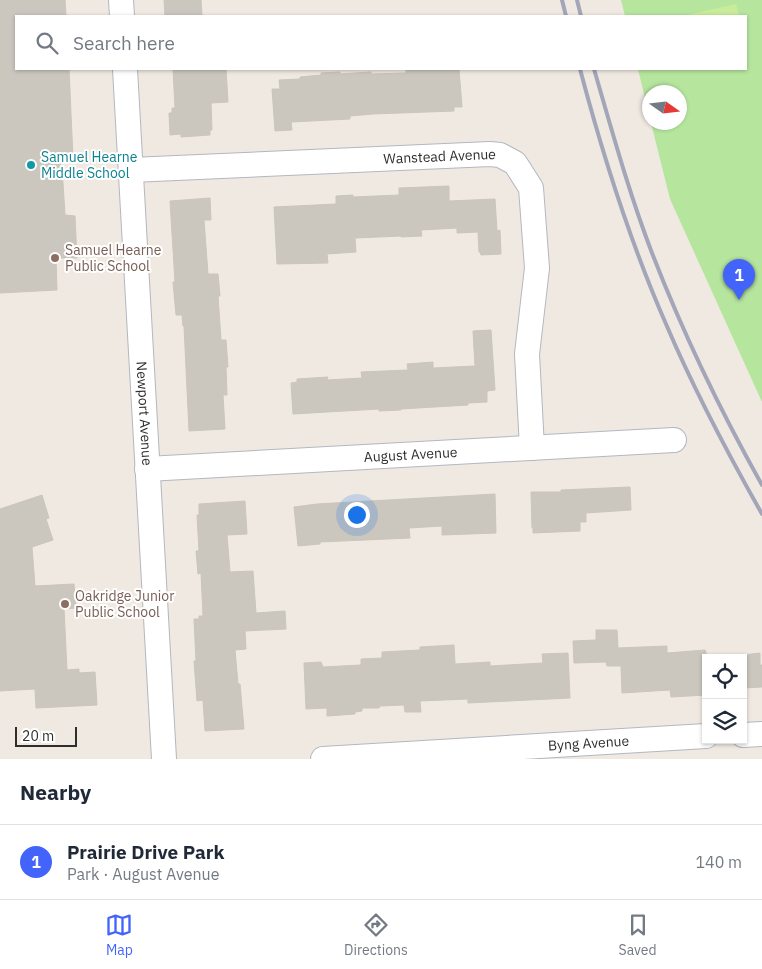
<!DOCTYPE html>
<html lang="en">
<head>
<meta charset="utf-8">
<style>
  :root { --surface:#fff; --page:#f2f2f3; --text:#1f2937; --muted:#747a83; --line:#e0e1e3; --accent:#4264fb }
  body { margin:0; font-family:"IBM Plex Sans",sans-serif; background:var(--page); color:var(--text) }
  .controls { position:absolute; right:15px; bottom:15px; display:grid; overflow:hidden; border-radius:0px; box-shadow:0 1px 4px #0004 }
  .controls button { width:45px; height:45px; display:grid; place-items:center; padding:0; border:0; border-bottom:1px solid var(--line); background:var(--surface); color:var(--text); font:25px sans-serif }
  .compass { position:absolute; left:642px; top:85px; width:45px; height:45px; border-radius:50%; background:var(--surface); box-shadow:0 1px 4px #0004; rotate:104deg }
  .scale { position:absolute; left:15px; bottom:12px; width:62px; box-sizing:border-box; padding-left:5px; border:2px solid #2e2e2e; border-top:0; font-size:14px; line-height:18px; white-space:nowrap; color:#2e2e2e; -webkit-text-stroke:4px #fff; paint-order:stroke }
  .you { position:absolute; left:356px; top:514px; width:18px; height:18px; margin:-12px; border:4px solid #fff; border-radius:50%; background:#1a73e8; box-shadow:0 0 0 8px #1a73e833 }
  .badge { display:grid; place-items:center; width:32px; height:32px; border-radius:50%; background:var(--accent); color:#fff; font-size:16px; font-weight:700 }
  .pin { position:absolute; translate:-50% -41px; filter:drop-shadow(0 1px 2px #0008) }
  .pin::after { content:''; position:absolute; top:26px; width:18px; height:15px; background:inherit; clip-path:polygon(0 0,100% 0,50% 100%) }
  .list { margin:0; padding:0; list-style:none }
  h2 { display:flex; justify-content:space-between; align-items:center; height:65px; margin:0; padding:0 20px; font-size:21px }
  h2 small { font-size:16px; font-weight:400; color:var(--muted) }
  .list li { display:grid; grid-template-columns:32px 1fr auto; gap:15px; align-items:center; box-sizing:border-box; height:75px; padding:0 20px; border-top:1px solid var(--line) }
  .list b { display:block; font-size:19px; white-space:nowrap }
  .list p { margin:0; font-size:16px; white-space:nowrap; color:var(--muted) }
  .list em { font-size:16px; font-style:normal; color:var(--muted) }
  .icon { flex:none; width:28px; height:28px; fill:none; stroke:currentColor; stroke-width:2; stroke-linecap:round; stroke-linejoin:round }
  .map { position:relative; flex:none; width:762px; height:759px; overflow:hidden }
  .search { position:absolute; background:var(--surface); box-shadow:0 1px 4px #0004; left:15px; right:15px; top:15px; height:55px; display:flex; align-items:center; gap:12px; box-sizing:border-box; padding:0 18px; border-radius:0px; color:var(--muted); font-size:19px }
  .sheet { height:140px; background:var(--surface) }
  nav { display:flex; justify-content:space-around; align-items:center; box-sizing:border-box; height:70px; border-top:1px solid var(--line); background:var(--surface); font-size:14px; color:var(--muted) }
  nav a { display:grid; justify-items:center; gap:2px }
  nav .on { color:var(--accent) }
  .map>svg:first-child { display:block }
  .green { fill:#b6e59e }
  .pitch { fill:#c9ec9a }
  .building { fill:#cbc7bf; stroke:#cbc5ba }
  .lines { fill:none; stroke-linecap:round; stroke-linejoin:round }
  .street-casing { stroke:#b4b7c1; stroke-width:26 }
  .street { stroke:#fff; stroke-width:24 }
  .rail { stroke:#a3a6b8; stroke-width:4 }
  .culture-dot { fill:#0f9aa8; stroke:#fff; stroke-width:2 }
  .education-dot { fill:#8d6e63; stroke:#fff; stroke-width:2 }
  .labels { text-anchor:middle; stroke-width:4; stroke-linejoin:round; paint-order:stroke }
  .culture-label { font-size:14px; fill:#0d838f; stroke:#fff; text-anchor:start }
  .street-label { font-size:14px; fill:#2e2e2e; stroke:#fff }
  .education-label { font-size:14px; fill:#785e54; stroke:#fff; text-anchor:start }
</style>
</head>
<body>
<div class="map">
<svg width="762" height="759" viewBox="0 0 762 759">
  <rect width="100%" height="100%" fill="#efe9e1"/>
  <!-- green -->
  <polygon class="green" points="621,0 762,0 762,402 670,199 651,123 680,122 680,92 650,92 649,115 638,69 746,69 746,16 625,16"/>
  <!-- pitch -->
  <polygon class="pitch" points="736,4 739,16 683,16"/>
  <!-- building -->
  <g class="building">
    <polygon points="0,0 65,0 66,16 16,16 16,69 69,69 73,158 60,159 63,183 65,215 75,216 77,258 56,258 57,290 0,293"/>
    <polygon points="164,0 201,0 202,16 165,16"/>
    <polygon points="173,69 226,69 228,102 211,103 212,130 210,130 210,135 181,137 181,134 170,135 169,113 172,113 172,108 175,108"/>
    <polygon points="406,69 459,69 462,107 454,107 454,111 373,114 350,116 350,119 291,122 292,130 275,131 272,89 280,89 279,80 300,79 300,77 321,75 321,73 340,72 340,74 371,72 371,74 406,73"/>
    <polygon points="449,186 449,201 495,199 497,231 500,230 501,254 481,255 480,252 479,252 478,232 457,233 457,228 421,230 422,236 401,237 401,236 355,238 356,252 327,254 328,263 277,264 274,207 336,204 336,196 353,195 353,197 399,195 399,188"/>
    <polygon points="210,198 211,220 204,220 208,274 218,274 220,296 218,296 221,340 226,340 228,367 226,367 227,395 223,395 225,429 189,431 184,326 183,326 182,315 176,315 173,282 175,282 170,201"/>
    <polygon points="491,330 495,390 487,391 487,402 468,403 468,405 401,409 401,410 379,411 379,409 293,414 291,383 297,382 297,379 328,377 327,380 362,378 361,372 408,370 407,364 433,362 433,368 475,366 473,331"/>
    <polygon points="630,487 631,510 586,513 586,522 580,522 580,531 533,533 533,528 532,528 531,492 561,492 561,490"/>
    <polygon points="495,494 496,533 442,535 442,526 409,528 410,538 320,542 320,544 298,546 294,507 317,504"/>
    <polygon points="42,495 49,518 46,519 53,540 32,547 35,586 74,584 76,608 64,609 67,670 79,669 79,673 95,672 97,705 36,708 35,689 0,691 0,509"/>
    <polygon points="245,501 247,534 227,535 230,572 253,571 256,613 285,611 286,629 245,631 246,649 235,650 238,684 240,684 244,729 205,731 203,700 197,701 194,661 196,661 194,619 199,619 199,616 203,616 201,573 198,574 196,551 199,551 197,515 199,515 199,504"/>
    <polygon points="596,630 617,630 618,648 667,646 667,653 705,650 706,652 706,695 671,697 670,690 622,693 621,666 607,666 606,662 574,663 573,641 596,640"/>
    <polygon points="454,645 455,664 490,662 490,666 543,663 542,654 568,653 570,698 468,703 468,699 420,701 421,712 405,712 404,705 380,706 379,708 362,708 362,711 355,712 355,714 327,716 327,708 306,709 304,663 321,662 323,667 361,665 361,659 382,658 382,652 420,650 420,647"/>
    <polygon points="760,653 760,665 762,665 762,687 743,688 743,655"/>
  </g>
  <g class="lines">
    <!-- street casing -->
    <g class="street-casing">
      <g id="street">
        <polyline points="121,0 122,16"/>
        <path id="s1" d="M125,69L164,759"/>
        <path id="s2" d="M131,170L490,154L500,155L515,163L531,188L537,268L527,354L532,448"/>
        <path id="s3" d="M147,469L674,440"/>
        <polyline points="743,735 762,734"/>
        <path id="s4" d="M323,759L706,736"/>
      </g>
    </g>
    <!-- street -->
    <use href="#street" class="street"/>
    <!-- rail -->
    <g class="rail">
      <polyline points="562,0 566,16"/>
      <polyline points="577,0 581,16"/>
      <path d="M580,69C603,156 630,242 666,324C694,390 727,452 762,514"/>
      <path d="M594,69C612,131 629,193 652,253C683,333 720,410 762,485"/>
    </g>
  </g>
  <!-- markers -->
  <circle class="culture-dot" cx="31" cy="165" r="5"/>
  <g class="education-dot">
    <circle cx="55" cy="258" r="5"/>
    <circle cx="65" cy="604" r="5"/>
  </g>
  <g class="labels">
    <!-- culture labels -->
    <g class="culture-label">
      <text x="41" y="162">Samuel Hearne<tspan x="41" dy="16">Middle School</tspan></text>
    </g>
    <!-- street labels -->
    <g class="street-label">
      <text dy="5" stroke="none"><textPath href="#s2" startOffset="309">Wanstead Avenue</textPath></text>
      <text dy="5" stroke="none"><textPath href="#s1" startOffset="345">Newport Avenue</textPath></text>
      <text dy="5" stroke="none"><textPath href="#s3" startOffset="264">August Avenue</textPath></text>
      <text dy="5" stroke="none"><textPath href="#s4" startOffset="266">Byng Avenue</textPath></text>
    </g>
    <!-- education labels -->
    <g class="education-label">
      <text x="65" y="255">Samuel Hearne<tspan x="65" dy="16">Public School</tspan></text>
      <text x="75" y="601">Oakridge Junior<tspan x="75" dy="16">Public School</tspan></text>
    </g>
  </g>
</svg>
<div class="controls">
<button><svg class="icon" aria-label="locate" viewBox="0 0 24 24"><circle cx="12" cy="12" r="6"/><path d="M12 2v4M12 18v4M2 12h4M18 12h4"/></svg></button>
<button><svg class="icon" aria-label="layers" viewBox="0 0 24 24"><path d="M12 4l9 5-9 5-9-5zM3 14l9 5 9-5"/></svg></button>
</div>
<svg class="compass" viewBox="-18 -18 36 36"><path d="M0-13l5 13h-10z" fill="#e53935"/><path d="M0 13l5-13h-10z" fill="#747a83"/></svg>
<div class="scale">20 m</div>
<div class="you"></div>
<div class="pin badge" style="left:739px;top:300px">1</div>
<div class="search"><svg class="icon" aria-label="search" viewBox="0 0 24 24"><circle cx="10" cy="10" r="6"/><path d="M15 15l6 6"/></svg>Search here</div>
</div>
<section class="sheet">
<h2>Nearby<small></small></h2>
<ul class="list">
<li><span class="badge">1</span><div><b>Prairie Drive Park</b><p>Park · August Avenue</p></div><em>140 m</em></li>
</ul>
</section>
<nav>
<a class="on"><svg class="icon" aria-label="map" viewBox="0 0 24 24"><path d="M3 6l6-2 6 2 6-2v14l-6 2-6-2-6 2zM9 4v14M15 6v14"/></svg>Map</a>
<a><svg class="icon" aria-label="directions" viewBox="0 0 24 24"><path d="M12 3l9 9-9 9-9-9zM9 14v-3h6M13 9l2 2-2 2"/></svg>Directions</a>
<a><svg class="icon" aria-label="saved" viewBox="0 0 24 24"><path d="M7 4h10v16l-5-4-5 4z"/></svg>Saved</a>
</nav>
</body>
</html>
